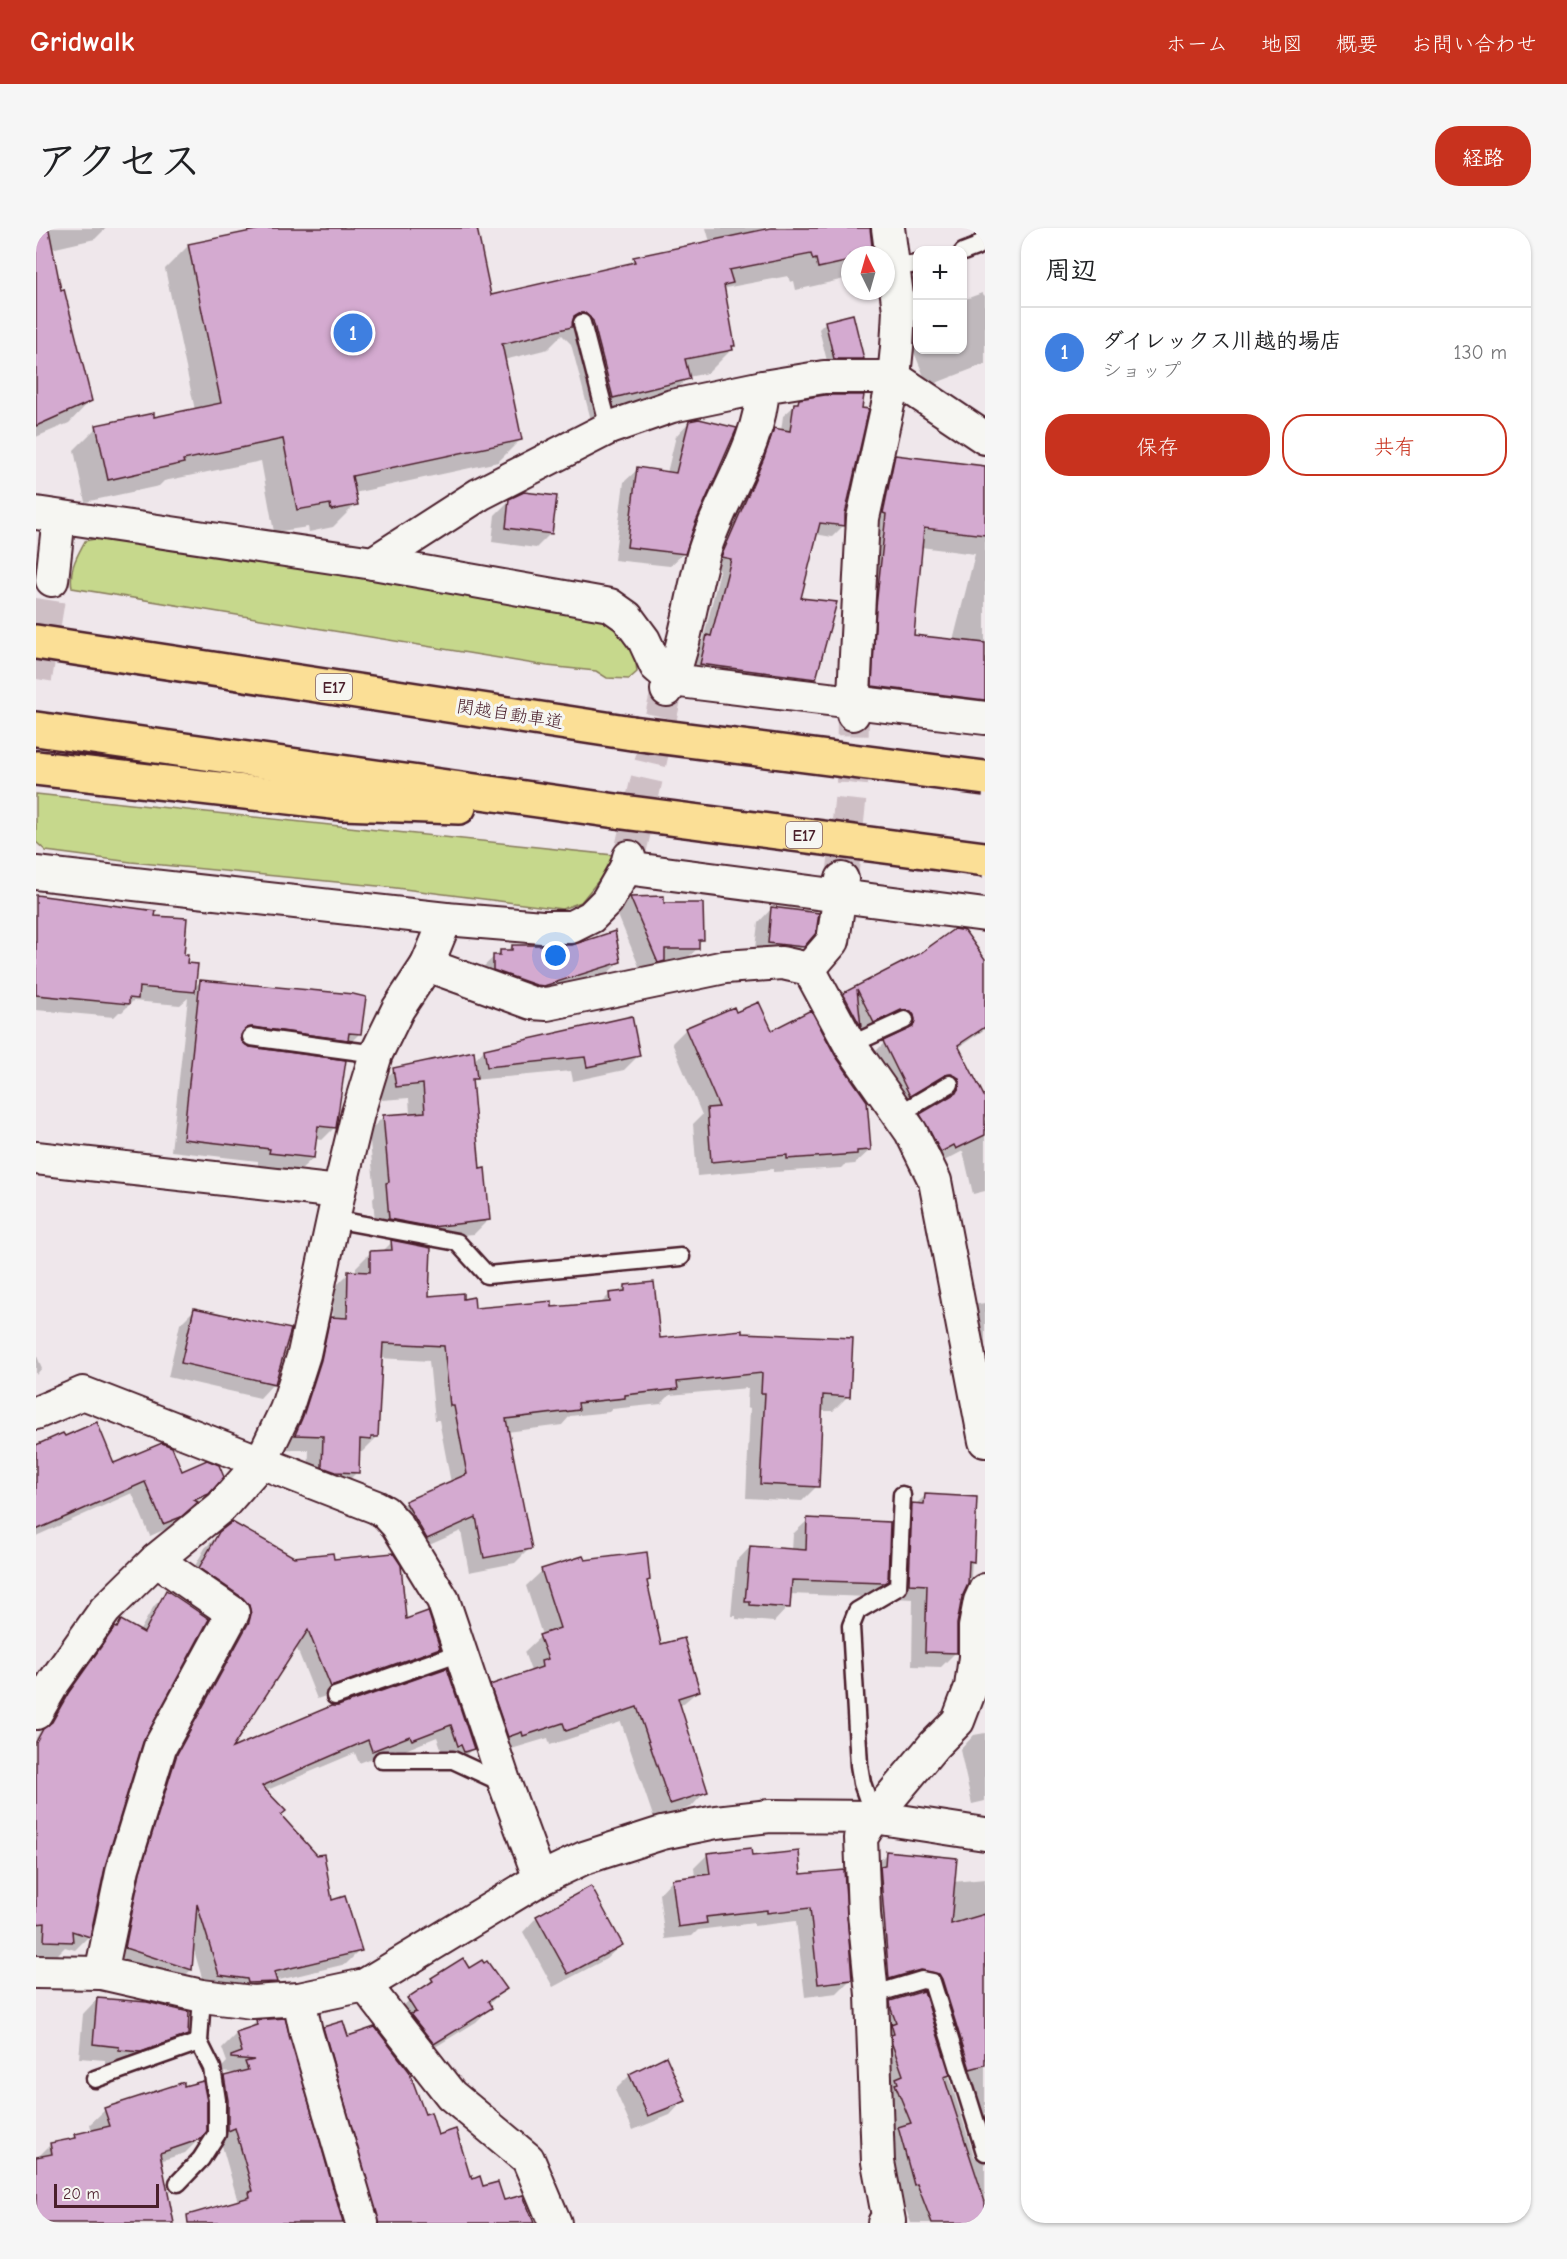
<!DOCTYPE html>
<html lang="ja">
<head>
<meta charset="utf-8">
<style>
  :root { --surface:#fff; --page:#f6f6f6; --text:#202124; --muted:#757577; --line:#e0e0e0; --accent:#c8321e }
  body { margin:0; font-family:"Comic Neue","Klee One",sans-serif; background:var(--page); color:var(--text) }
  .controls { position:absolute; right:18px; top:18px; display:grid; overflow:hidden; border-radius:12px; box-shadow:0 2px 4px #0004 }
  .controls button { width:54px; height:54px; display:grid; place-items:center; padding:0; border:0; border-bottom:2px solid var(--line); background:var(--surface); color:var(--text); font:30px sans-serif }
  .compass { position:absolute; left:805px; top:18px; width:54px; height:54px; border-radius:50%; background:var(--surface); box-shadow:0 2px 4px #0004; rotate:355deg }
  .scale { position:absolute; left:18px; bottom:15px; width:105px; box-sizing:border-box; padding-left:6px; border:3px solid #4a1f2b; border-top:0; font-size:16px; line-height:21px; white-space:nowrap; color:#4a1f2b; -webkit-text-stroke:4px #f6f6f2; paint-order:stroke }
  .you { position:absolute; left:520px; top:728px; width:21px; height:21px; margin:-15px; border:4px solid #fff; border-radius:50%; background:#1a73e8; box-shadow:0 0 0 9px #1a73e833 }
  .badge { display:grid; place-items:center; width:39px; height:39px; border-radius:50%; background:var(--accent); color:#fff; font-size:20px; font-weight:700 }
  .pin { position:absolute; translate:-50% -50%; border:3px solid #fff; box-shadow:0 2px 6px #0006 }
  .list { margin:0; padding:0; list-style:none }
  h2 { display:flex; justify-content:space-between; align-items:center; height:78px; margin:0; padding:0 24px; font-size:26px }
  h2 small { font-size:20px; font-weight:400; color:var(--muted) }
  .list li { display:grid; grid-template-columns:39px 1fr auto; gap:18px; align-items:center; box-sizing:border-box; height:90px; padding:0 24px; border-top:2px solid var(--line) }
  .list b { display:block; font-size:22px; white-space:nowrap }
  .list p { margin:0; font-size:20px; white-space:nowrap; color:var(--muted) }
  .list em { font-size:20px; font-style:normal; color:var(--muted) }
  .actions { display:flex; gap:12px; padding:18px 24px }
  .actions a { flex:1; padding:14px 0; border:2px solid var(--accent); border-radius:24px; text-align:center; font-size:21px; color:var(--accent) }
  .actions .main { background:var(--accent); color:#fff }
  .map { position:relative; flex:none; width:949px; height:1995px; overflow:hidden; border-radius:24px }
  header { display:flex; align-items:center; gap:36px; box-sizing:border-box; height:84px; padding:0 30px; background:var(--accent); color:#fff }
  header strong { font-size:28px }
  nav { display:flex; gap:33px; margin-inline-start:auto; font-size:21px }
  .intro { display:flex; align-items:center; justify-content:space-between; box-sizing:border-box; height:144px; padding:0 36px }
  h1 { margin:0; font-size:42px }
  .button { padding:15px 27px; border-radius:24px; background:var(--accent); color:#fff; font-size:21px; font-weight:700 }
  main { display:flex; gap:36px; padding:0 36px }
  aside { flex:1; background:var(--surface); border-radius:24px; box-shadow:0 2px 4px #0004 }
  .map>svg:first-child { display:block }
  .green { fill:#c6d88c; stroke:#887c5c; stroke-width:1.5 }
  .shadow { fill:#0003; fill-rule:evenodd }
  .building { fill:#d4aad0; stroke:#4a1f2b; stroke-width:1.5 }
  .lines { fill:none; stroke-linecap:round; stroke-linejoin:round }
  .minor-tunnel { stroke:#cebfc5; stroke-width:32; stroke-dasharray:32 16; stroke-linecap:butt }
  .service-casing { stroke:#4a1f2b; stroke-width:21 }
  .minor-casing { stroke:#4a1f2b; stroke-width:36 }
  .motorway-casing { stroke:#4a1f2b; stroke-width:38 }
  .service { stroke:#f6f6f2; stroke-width:16 }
  .minor { stroke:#f6f6f2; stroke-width:32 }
  .motorway { stroke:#fbdf96; stroke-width:33 }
  .motorway-bridge-casing { stroke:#4a1f2b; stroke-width:38; stroke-linecap:butt }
  .motorway-bridge { stroke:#fbdf96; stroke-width:33 }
  .labels { text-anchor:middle; stroke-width:6; stroke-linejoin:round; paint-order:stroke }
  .shield { fill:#f6f6f2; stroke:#7e6067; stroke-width:1.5 }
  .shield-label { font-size:16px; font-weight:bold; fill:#4a1f2b }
  .street-label { font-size:18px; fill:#4a1f2b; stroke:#f6f6f2 }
</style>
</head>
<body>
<header>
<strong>Gridwalk</strong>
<nav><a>ホーム</a><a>地図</a><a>概要</a><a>お問い合わせ</a></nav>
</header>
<div class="intro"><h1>アクセス</h1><a class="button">経路</a></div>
<main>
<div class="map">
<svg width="949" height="1995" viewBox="0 0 949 1995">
  <rect width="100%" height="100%" fill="#efe7eb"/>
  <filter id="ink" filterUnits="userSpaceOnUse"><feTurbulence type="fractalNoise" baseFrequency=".0167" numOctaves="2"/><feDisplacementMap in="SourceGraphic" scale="12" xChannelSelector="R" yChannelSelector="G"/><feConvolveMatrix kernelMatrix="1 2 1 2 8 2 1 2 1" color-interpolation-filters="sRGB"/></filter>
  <g filter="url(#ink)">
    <!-- green -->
    <g class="green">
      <path d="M63,310L361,353L578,391L599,427L601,444L593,451L571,450L560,443L511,438L36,360C33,341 40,330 49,313Z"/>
      <polygon points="0,566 577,627 563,652 545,674 526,681 352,659 95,634 10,623 0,614"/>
    </g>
    <!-- shadow -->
    <g class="shadow">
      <polygon points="0,0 70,0 59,11 15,21 24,63 54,173 33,195 0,209"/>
      <polygon points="236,0 440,0 454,68 591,37 598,31 674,14 670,0 834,0 836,27 814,27 813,50 760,62 758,53 754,54 752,48 689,60 687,62 697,117 695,122 672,145 652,149 630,173 555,192 535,116 526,107 512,121 468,132 485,211 462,234 318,265 320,276 297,299 273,304 272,299 238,304 225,233 128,253 123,258 49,274 38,222 61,199 117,191 159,182 129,41 152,18"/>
      <polygon points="946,65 949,68 949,136 892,158 873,112 882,104 882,122 927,122 927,72"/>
      <polygon points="790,94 827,131 820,137 792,137 783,101"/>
      <polygon points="764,173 808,286 807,298 796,309 779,306 763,371 779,451 768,462 653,447 660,420 667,413 684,342 675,340 727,213 738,202 745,203 747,188"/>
      <polygon points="653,194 657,296 648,325 634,338 578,332 588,254 602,241 631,245 640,208"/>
      <path d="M860,229L949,240V473L933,490L819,476L842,247ZM885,319L939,326L917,413L876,409Z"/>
      <polygon points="474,272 515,305 500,320 456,314 459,287"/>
      <polygon points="0,669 118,689 147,728 158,760 164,754 324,805 311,818 298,824 204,811 204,814 298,900 286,912 279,911 277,930 264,942 222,937 222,933 135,923 152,770 144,777 97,773 86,784 83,784 78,789 0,782"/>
      <polygon points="595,670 627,676 667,711 662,716 662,720 647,734 625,735 613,747 607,748 581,685"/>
      <polygon points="736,680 767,718 753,732 718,729 722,695"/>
      <polygon points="928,704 949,734 949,801 922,820 949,874 949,963 937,966 927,923 906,934 871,901 885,887 911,871 910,865 860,880 834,829 848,815 866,806 865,801 824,807 794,780 807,767"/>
      <polygon points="476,718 583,734 569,748 493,772 443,743 464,723 471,723"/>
      <polygon points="699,786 834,922 819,936 808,937 805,940 737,944 737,941 661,948 657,896 666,887 636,815 650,801"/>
      <polygon points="448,822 603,827 588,842 537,853 535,843 437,852 435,855 442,942 452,992 438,1006 380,1011 340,1005 337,971 339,968 333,903 348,888 374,886 373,870 346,872 344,856 358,842 438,833"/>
      <polygon points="356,1014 392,1070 426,1073 438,1081 515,1081 563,1077 574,1066 582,1065 589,1058 622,1111 705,1107 812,1168 797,1183 785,1183 781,1258 766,1273 710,1270 714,1180 711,1179 712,1160 634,1167 625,1176 576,1181 573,1184 534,1188 526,1197 471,1204 494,1320 479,1335 433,1344 425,1303 375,1325 355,1290 370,1275 415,1255 403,1192 399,1192 393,1133 344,1130 341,1209 326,1224 322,1224 321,1244 306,1259 272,1254 273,1222 245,1221 280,1106 297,1090 298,1060 313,1045 320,1045 320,1039 335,1024 346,1024"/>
      <polygon points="949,1075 949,1200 927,1090 942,1076"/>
      <polygon points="158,1082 238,1155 224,1170 132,1149 144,1096"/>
      <polygon points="0,1126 6,1140 0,1147"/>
      <polygon points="0,1227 145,1245 172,1264 130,1301 114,1308 96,1265 0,1308"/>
      <polygon points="889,1268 940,1271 935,1349 925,1369 920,1396 920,1424 905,1439 876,1438 877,1371 859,1370 862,1291"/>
      <polygon points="772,1292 850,1352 832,1369 753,1366 752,1379 738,1394 700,1391 700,1388 695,1388 700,1334 714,1319 756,1323 757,1306"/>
      <polygon points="184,1305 257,1330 297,1333 402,1420 389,1433 281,1471 260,1418 192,1524 303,1479 410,1442 436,1521 423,1534 409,1531 401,1509 362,1525 360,1521 323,1535 319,1525 229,1563 324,1722 310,1736 239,1753 226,1767 169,1760 157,1719 155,1742 141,1755 76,1734 127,1541 200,1409 150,1354 169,1320"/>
      <polygon points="548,1333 613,1352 610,1354 624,1418 662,1463 643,1479 670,1563 655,1579 618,1591 585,1494 514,1517 512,1510 472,1522 440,1474 455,1458 495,1443 488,1424 506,1407 490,1358 506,1343"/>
      <polygon points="132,1364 105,1513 68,1634 53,1708 39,1722 29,1719 21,1727 0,1726 0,1510 19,1480 71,1408 86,1394 103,1404 118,1378"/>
      <polygon points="949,1505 949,1573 936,1576 924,1522 938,1507"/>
      <polygon points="851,1625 917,1654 949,1651 949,1995 875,1995 866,1971 863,1972 847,1915 858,1905 845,1872 840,1789 855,1774 887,1765 938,1928 943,1933 891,1766 883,1759 838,1765 836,1640"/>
      <polygon points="672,1626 714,1630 764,1648 815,1751 801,1765 769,1769 760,1693 718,1698 718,1695 662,1702 656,1708 629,1711 623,1666 636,1652 659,1649 658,1640"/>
      <polygon points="501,1689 585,1717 570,1731 517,1759 487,1704"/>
      <polygon points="426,1732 433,1742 469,1761 452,1777 454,1780 440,1794 383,1829 358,1786 396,1752"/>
      <polygon points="61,1771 150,1806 136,1821 89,1837 69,1836 69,1832 43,1830 47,1786"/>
      <polygon points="221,1793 306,1995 182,1995 202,1974 185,1914 174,1864 189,1849 202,1845 181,1844 191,1834 186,1820 201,1805 213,1801"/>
      <polygon points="288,1800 311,1810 388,1888 401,1909 433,1950 497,1995 326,1995 274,1815"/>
      <polygon points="629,1830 648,1872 634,1887 597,1902 579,1862 594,1847"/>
      <polygon points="69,1882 164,1910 149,1925 124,1933 137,1995 0,1995 0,1931 14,1917 35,1912 40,1908 56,1904 54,1896"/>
    </g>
    <!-- building -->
    <g class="building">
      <polygon points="229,0 441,0 455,67 599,34 597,29 735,0 834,0 837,27 814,27 814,33 782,40 780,31 777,32 775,26 693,42 697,55 688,57 699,118 696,118 697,122 649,131 654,151 577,170 557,93 549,85 543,85 538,88 536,99 466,116 486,212 316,248 322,277 295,282 294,276 261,282 247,211 147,232 148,235 72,252 60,197 118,185 118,189 185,175 152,16"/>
      <polygon points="13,2 25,62 28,61 56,173 0,198 0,3"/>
      <polygon points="817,86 828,131 798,131 789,93"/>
      <polygon points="789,167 828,167 826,180 833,181 809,286 809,298 784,295 765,370 801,374 780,451 664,436 671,407 675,408 695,331 685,329 728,230 738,200 754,203 758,175 762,175 763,171"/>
      <polygon points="663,191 701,200 659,296 649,326 591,319 601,239 640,245 653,193"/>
      <polygon points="859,227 949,238 949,307 888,300 878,407 949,415 949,472 836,458 840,379 850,286 847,285"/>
      <polygon points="488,264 521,268 516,306 470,300 473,271"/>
      <polygon points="0,667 120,683 119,688 151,690 148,727 152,727 151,735 162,736 159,764 103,759 102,771 93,770 93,776 0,767"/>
      <polygon points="628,668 628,675 667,675 668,712 663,712 663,721 629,721 629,733 622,735 594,669"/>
      <polygon points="735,679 783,685 780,705 768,719 732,715"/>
      <polygon points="918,701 929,703 949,731 949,799 922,817 949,870 949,907 920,921 918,917 905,924 884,886 920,865 924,856 923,850 915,846 909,847 874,868 847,813 877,799 879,792 878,787 875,783 865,782 838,795 821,761 825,799 807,765 883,726"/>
      <polygon points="579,703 585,734 508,758 500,757 457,742 457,727 464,727 464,722 476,722 476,717 536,717"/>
      <polygon points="164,752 317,766 330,769 325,806 313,805 312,812 216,799 211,800 205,807 206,813 214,819 310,832 300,900 282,898 278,930 233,925 234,921 147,911"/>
      <polygon points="723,774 736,802 775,782 799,827 831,873 835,922 821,923 821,926 751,931 751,927 675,934 671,880 683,879 649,800 698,779 700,784"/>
      <polygon points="596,788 604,828 551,839 549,829 451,839 448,821"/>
      <polygon points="438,823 441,851 436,851 444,941 449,940 454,992 396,999 353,991 350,955 353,954 347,887 389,884 387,856 360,859 357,840"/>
      <polygon points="355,1012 395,1020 393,1068 427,1065 427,1071 438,1069 439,1080 516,1073 516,1079 574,1074 573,1065 589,1063 589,1057 618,1054 624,1110 706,1102 706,1105 817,1110 814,1169 787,1167 783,1259 724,1256 729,1165 725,1165 726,1145 641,1154 642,1161 589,1167 589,1170 542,1175 543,1182 470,1191 496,1321 448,1330 440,1289 391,1311 369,1273 431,1246 418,1178 414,1178 408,1118 347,1115 342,1209 335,1209 335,1212 324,1211 323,1245 300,1244 286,1239 287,1208 259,1207 267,1188 285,1132 294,1089 311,1090 312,1043 334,1044 334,1023 356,1022"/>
      <polygon points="158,1080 255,1101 239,1156 145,1135"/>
      <polygon points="61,1194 78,1235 126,1215 136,1219 146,1243 171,1232 183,1237 188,1249 173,1266 158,1272 162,1274 145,1289 127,1296 109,1254 0,1302 0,1217 27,1205 29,1208"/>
      <polygon points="889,1266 941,1269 938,1334 933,1333 932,1356 926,1369 921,1396 921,1425 889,1424 891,1357 873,1356 876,1275 888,1276"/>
      <polygon points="771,1290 854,1294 852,1353 848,1355 756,1352 754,1380 714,1377 714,1374 709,1374 714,1318 770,1322"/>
      <polygon points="196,1294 258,1329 297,1325 298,1331 357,1325 365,1337 370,1391 392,1383 404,1420 295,1459 272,1402 196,1520 295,1478 302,1478 411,1440 438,1521 428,1524 425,1517 422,1518 415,1497 376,1512 374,1508 336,1523 332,1512 226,1558 250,1583 245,1587 281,1627 288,1626 296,1672 309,1668 326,1723 238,1744 241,1754 212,1755 211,1751 183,1747 161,1676 156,1742 89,1720 104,1644 141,1526 213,1394 215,1386 213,1377 207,1370 163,1340 183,1304"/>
      <polygon points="611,1324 614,1352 611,1353 625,1416 648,1410 664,1463 642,1470 672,1564 634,1576 601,1479 530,1503 527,1495 487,1508 486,1504 472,1509 454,1457 506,1439 505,1433 512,1431 503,1407 524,1400 505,1341 547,1328 549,1332"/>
      <polygon points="130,1362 173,1391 107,1514 70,1635 54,1709 36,1703 37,1714 8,1713 9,1695 0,1696 0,1514 7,1501 16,1494 33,1464 79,1399 81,1400 85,1392 108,1405"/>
      <polygon points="715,1620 716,1628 763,1623 765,1646 808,1642 816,1752 782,1756 774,1680 731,1685 731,1682 670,1689 671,1695 642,1699 636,1651 674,1646 671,1625"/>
      <polygon points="850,1623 921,1630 915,1696 949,1686 949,1837 934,1841 906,1751 903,1746 884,1742 853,1751 844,1638 849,1637"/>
      <polygon points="555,1658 587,1717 532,1746 500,1688"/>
      <polygon points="427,1730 433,1740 446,1732 448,1735 451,1733 471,1761 452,1773 456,1780 398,1816 374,1786 380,1784 371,1770 397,1753 395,1750"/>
      <polygon points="888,1763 914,1847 908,1849 949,1974 949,1988 931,1995 896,1995 881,1956 878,1957 862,1899 875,1895 859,1856 862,1855 860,1850 867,1847 856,1816 855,1807 858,1806 855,1796 860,1794 855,1781 854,1773"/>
      <polygon points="61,1770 111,1774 153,1784 152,1807 105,1824 83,1822 83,1819 57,1816"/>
      <polygon points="249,1790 307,1995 152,1995 151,1987 214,1969 213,1964 217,1963 199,1900 192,1903 192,1872 188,1848 212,1842 209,1834 218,1832 195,1830 195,1828 206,1824 200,1804 221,1797 220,1792"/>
      <polygon points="307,1793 312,1808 339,1799 373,1843 389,1886 395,1884 402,1907 420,1901 434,1948 436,1947 437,1951 444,1948 447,1958 462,1954 468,1972 487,1967 498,1995 343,1995 287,1799"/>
      <polygon points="630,1828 650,1873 612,1888 593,1846"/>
      <polygon points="167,1853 171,1873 171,1903 165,1911 124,1925 138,1995 0,1995 0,1929 16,1926 14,1915 40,1910 39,1906 74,1898 68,1880 148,1854 148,1858"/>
    </g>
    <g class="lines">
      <!-- minor-tunnel -->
      <g class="minor-tunnel">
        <polyline points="0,451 16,352"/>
        <polyline points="593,629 631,462"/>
        <polyline points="806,651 816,555 817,486"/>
      </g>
      <!-- service casing -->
      <g class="service-casing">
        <g id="service">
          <polyline points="927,24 940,19 949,11"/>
          <polyline points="859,39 882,36"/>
          <polyline points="546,95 573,200"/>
          <polyline points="215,809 340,826"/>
          <polyline points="814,817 869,792"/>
          <polyline points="863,886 914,856"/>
          <polyline points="297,991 421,1014 451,1047 645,1029"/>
          <polyline points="299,1468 425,1424"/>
          <polyline points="346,1532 417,1532 469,1556"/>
          <polyline points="838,1589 826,1555 823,1537 815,1398 821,1383 862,1359 866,1267"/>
          <polyline points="836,1767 886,1752 896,1754 949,1924"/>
          <polyline points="59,1851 163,1814"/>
          <polyline points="142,1955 165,1931 181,1906 181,1872 176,1840 163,1814 166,1768"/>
        </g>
      </g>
      <!-- minor casing -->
      <g class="minor-casing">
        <g id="minor">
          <polyline points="0,285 337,335 444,266 573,200 636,178 727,159 788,149 858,149 949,210"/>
          <polyline points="337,335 574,377 591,389 608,412 620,438 636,452 949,490"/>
          <polyline points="16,352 23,289"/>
          <path d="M631,462C650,419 655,369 668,324C685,268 724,219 727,159"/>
          <polyline points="817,486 827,290 858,149 861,119 863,82 852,0"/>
          <polyline points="590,640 949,687"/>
          <polyline points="0,645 410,691 506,699 535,699 555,689 571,673 590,640 593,629"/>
          <polyline points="391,737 496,775 511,776 689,739 746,735 773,741 797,713 806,651"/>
          <polyline points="773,741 814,817 875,904 899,953 949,1213"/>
          <polyline points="0,930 303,964"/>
          <polyline points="0,1185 47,1165 340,1279 349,1284 361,1297 407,1372 469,1556 504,1651"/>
          <polyline points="0,1485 18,1454 69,1382 120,1332 185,1279 225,1234 250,1182 268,1126 303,964 322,885 340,826 362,781 391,737 410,691"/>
          <polyline points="0,1744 65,1745 166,1768 216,1774 263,1771 329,1757 504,1651 548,1630 626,1605 680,1594 734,1588 838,1589 949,1606"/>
          <polyline points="65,1745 87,1640 124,1519 197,1385 120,1332"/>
          <polyline points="329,1757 415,1867 492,1931 519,1995"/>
          <polyline points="263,1771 270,1804 326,1995"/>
          <polyline points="848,1995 853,1993 842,1934 836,1767 828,1685 825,1610 838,1589 898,1517 922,1493 935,1459 939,1429 939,1399 944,1373 949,1362"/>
        </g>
      </g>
      <!-- motorway casing -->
      <g class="motorway-casing">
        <g id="motorway">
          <polyline points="0,414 596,505"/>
          <polyline points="0,501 587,584"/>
          <polyline points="0,540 305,575 423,579"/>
        </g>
      </g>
      <!-- service -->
      <use href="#service" class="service"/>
      <!-- minor -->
      <use href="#minor" class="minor"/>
      <!-- motorway -->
      <use href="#motorway" class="motorway"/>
      <!-- motorway-bridge casing -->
      <g class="motorway-bridge-casing">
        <g id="motorway-bridge">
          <polyline points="596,505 949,550"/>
          <polyline points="587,584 949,631"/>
        </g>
      </g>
      <!-- motorway-bridge -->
      <use href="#motorway-bridge" class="motorway-bridge"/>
    </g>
  </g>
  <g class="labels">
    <!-- shield labels -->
    <g class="shield">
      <rect x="280" y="446" width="36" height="26" rx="4.5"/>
      <rect x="750" y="594" width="36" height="26" rx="4.5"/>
    </g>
    <g class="shield-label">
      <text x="298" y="465">E17</text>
      <text x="768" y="613">E17</text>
    </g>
    <!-- street labels -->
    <g class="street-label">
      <text transform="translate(474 486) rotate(9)" y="6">関越自動車道</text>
    </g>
  </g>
</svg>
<div class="controls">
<button>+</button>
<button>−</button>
</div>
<svg class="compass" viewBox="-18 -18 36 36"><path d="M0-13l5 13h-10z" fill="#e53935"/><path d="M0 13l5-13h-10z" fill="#757577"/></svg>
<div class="scale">20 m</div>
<div class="you"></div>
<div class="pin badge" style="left:317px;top:105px;background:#3f7fe0">1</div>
</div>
<aside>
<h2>周辺<small></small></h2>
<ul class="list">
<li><span class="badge" style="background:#3f7fe0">1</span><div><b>ダイレックス川越的場店</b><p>ショップ</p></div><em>130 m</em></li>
</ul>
<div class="actions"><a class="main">保存</a><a>共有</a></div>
</aside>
</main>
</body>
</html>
